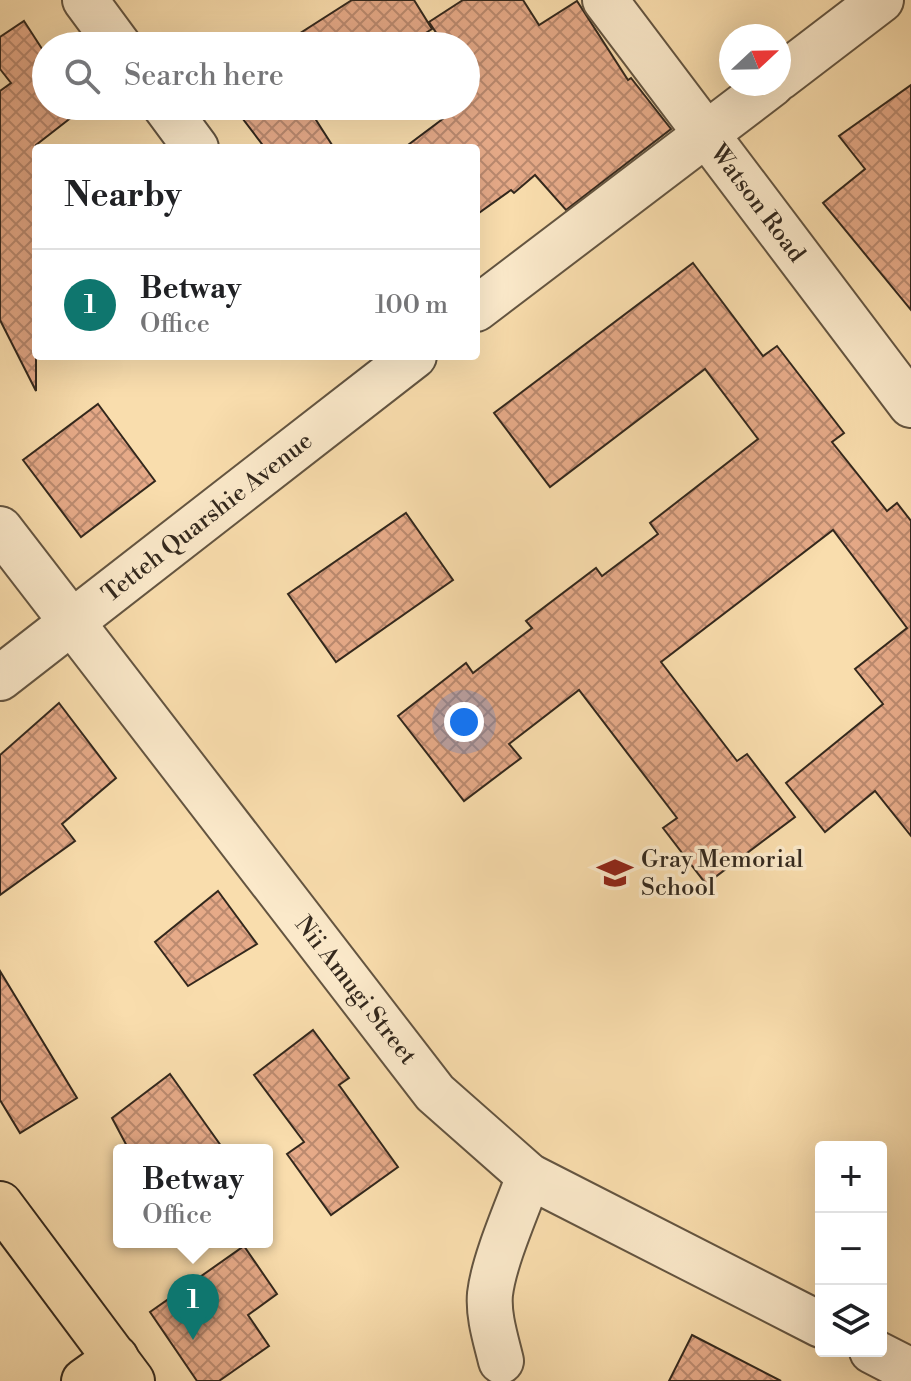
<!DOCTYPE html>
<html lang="en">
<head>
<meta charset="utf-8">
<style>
  :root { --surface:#fff; --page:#f2f2f2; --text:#202124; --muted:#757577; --line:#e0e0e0; --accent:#0f766e }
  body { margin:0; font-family:"Libre Bodoni",serif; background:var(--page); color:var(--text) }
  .controls { position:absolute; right:24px; bottom:24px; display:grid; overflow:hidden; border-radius:8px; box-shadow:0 8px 32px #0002 }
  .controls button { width:72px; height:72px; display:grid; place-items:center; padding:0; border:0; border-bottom:2px solid var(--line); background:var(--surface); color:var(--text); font:40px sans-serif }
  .compass { position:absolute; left:719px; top:24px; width:72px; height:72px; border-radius:50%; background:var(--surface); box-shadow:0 8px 32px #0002; rotate:68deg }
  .you { position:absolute; left:464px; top:722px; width:28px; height:28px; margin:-20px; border:6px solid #fff; border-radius:50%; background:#1a73e8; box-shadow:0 0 0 12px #1a73e833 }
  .badge { display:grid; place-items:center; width:52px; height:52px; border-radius:50%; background:var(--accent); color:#fff; font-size:26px; font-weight:700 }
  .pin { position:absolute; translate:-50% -66px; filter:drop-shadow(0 2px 4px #0008) }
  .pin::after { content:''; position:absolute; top:42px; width:28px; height:24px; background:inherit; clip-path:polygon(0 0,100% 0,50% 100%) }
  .popup { position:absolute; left:113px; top:1144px; width:160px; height:104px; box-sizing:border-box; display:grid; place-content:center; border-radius:8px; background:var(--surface); filter:drop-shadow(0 2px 6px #0005); font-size:26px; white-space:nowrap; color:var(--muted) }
  .popup b { font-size:30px; color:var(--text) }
  .popup::after { content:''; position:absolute; left:50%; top:100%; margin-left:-16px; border:16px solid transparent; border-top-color:var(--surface) }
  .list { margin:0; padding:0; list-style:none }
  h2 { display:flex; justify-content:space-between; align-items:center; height:104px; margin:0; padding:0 32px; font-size:34px }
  h2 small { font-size:26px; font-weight:400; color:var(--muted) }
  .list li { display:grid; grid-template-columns:52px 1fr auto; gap:24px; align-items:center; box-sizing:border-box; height:112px; padding:0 32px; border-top:2px solid var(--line) }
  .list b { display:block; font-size:30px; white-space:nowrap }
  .list p { margin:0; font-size:26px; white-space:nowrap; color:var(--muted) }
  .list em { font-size:26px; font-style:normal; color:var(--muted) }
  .icon { flex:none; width:44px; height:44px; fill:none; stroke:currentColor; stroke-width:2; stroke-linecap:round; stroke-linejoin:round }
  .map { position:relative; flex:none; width:911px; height:1381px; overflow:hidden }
  .search { position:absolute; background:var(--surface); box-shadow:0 8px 32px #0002; left:32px; top:32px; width:448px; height:88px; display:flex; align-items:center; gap:20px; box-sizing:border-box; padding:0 28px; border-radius:44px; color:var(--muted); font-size:30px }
  .panel { position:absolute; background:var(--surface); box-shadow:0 8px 32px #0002; left:32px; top:144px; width:448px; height:216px; border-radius:8px }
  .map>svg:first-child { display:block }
  .building { fill:url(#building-cross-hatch); stroke:#33281d; stroke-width:2 }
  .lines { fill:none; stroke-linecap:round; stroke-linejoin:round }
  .minor-casing { stroke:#645541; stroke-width:48 }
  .major-casing { stroke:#33281d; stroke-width:48 }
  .minor { stroke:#fbe9ca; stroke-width:44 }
  .major { stroke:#f9ddad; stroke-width:44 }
  .labels { text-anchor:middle; stroke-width:7; stroke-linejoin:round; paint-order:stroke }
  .street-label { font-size:24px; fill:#33281d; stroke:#fbe9ca }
  .poi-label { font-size:24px; fill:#33281d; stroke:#fbe9ca; text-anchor:start }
</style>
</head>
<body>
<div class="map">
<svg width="911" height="1381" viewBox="0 0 911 1381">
  <defs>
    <pattern id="building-cross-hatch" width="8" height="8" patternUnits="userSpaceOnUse" patternTransform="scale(2)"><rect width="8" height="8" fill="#e6aa88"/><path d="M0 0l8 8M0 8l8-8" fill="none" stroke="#bb8a6f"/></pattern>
  </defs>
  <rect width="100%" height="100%" fill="#f9ddad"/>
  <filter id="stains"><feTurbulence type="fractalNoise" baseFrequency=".0025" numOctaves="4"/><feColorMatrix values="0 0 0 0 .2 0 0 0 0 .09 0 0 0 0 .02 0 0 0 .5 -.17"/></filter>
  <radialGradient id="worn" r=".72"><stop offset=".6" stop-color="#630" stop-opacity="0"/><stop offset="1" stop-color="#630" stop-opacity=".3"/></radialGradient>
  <!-- building -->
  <g class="building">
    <polygon points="352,0 414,0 432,29 405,46 280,46"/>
    <polygon points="463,0 523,0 539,25 577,1 628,80 631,78 671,129 566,210 535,175 514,193 511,190 476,215 476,148 404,148 460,106 466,106 466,46 445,46 429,22"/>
    <polygon points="24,21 46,55 46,106 86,106 36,145 36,391 0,320 0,91 11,83 0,69 0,37"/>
    <polygon points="911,85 911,310 823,203 865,169 839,136"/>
    <polygon points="233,106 307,106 334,148 265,148"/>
    <polygon points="693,263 763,356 777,346 844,433 832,442 887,511 897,503 911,521 911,836 875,791 825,832 786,783 883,704 855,669 907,628 833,530 661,662 737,761 747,754 795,817 706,884 663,828 677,818 579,690 509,744 521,758 464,801 398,716 466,663 473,673 532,628 526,621 596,568 602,576 658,534 650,523 758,439 705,369 550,487 494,413"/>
    <polygon points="98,404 155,481 81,537 23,460"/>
    <polygon points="406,513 453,580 336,662 288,594"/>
    <polygon points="59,703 116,778 62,824 75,841 0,895 0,755"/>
    <polygon points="218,891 257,944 188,986 155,942"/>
    <polygon points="0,971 77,1098 20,1133 0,1100"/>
    <polygon points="313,1030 349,1078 339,1085 398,1167 331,1215 287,1154 304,1142 254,1075"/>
    <polygon points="170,1074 224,1150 129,1150 112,1118"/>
    <polygon points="244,1246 277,1294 248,1315 269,1346 219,1381 197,1381 150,1312"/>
    <polygon points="692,1335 781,1381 669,1381"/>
  </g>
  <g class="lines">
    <!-- minor casing -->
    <g class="minor-casing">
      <g id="minor">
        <polyline points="85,0 119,46"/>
        <polyline points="605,0 911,405"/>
        <polyline points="779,78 881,0"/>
        <polyline points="165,106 196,148"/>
        <polyline points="476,309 772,84"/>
        <polyline points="0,529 435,1093 529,1176 821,1325"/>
        <polyline points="0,678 414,356"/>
        <polyline points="872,1351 911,1371"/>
        <path d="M501,1361C496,1340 488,1316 490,1294C494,1260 517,1209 529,1176"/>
      </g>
    </g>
    <!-- major casing -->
    <g class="major-casing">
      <g id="major">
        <polyline points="0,1204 132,1381"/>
        <polyline points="84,1381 116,1358"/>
      </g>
    </g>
    <!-- minor -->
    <use href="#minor" class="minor"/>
    <!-- major -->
    <use href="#major" class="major"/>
  </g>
  <!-- icons -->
  <defs>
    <g id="school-bare" transform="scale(2.76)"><path d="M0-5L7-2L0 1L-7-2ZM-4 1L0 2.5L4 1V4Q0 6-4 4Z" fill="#8f2418" stroke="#fbe9ca" stroke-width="2.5" paint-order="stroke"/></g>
  </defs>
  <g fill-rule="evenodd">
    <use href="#school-bare" x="615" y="873"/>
  </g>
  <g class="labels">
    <!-- street labels -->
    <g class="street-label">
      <text transform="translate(758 203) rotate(53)" y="8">Watson Road</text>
      <text transform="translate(207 517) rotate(-38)" y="8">Tetteh Quarshie Avenue</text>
      <text transform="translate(356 990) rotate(52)" y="8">Nii Amugi Street</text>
    </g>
    <!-- poi labels -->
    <g class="poi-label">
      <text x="641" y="867">Gray Memorial<tspan x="641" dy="28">School</tspan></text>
    </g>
  </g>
  <rect width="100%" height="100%" filter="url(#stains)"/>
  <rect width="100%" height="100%" fill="url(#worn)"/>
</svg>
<div class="controls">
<button>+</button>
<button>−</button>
<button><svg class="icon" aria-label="layers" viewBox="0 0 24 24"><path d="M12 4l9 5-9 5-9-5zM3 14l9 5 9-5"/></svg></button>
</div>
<svg class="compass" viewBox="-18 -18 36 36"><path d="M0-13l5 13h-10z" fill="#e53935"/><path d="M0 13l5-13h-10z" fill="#757577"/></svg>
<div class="you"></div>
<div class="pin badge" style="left:193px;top:1340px">1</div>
<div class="popup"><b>Betway</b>Office</div>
<div class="search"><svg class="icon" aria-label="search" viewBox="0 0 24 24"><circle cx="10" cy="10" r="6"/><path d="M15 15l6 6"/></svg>Search here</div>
<section class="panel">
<h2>Nearby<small></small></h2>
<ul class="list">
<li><span class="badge">1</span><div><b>Betway</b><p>Office</p></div><em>100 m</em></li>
</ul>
</section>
</div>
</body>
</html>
